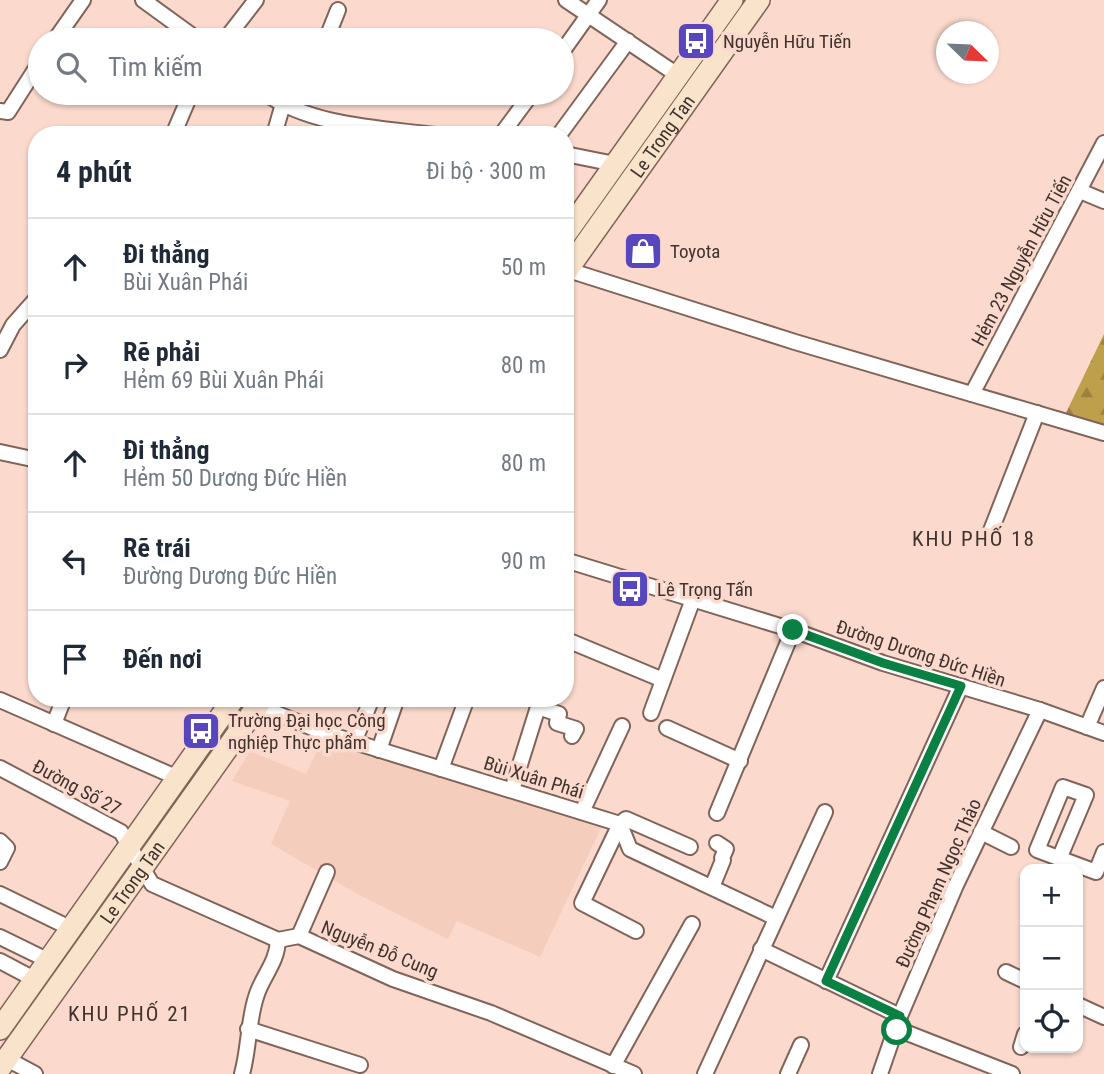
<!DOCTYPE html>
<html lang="vi">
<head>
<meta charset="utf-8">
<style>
  :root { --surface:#fff; --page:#f6f6f7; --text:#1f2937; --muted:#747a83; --line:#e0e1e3 }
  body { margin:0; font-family:"Roboto Condensed",sans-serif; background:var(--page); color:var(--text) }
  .controls { position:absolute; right:21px; bottom:21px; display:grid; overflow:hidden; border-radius:14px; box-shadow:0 2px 5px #0004 }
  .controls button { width:63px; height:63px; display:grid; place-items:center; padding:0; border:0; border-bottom:2px solid var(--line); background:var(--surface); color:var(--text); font:35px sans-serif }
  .compass { position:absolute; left:936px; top:21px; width:63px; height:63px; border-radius:50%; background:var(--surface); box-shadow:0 2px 5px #0004; rotate:113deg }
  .stop { position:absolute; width:21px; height:21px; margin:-16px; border:5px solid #0b8043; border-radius:50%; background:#fff }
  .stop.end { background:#0b8043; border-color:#fff; box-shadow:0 2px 7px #0008 }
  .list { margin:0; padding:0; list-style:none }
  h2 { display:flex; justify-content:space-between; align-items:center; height:91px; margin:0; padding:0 28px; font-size:30px }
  h2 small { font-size:23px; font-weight:400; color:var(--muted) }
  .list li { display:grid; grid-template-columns:46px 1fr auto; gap:21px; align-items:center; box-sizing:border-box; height:98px; padding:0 28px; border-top:2px solid var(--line) }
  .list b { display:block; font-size:26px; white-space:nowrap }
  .list p { margin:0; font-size:23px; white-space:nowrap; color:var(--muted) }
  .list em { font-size:23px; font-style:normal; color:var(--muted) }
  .icon { flex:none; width:38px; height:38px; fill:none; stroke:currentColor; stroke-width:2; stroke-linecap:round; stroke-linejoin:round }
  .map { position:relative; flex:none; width:1104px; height:1074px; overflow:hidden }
  .search { position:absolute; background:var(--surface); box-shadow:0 2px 5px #0004; left:28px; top:28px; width:546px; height:77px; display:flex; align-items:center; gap:18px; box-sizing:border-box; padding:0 24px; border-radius:38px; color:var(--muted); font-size:26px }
  .panel { position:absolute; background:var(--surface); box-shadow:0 2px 5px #0004; left:28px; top:126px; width:546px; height:581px; border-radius:28px }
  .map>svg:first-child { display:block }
  .built { fill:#f5cdbd }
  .forest { fill:url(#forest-firs) }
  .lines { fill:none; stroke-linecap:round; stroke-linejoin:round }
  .street-casing { stroke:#816459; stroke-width:18 }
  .secondary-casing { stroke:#816459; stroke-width:24 }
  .street { stroke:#fff; stroke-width:14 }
  .secondary { stroke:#fae3cb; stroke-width:21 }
  .route { stroke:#0b8043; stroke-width:9 }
  .labels { text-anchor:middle; stroke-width:7; stroke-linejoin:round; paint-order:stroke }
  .poi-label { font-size:19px; fill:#40332e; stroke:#fbdacd; text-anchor:start }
  .street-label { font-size:19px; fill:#40332e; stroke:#fbdacd }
  .neighbourhood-label { font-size:21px; letter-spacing:2px; fill:#40332e; stroke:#fbdacd }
</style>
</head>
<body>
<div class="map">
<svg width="1104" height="1074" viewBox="0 0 1104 1074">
  <defs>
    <pattern id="forest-firs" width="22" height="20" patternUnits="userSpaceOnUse" patternTransform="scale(1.75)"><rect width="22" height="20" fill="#be9f4b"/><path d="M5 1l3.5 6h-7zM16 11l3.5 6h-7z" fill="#9c823f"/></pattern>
  </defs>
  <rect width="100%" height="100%" fill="#fbdacd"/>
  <!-- built -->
  <polygon class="built" points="325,733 603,824 540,957 457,921 448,939 359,895 271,844 290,801 232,781 250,751 306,774"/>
  <!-- forest -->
  <polygon class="forest" points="1104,334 1104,426 1065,415"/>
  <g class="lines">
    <!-- street casing -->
    <g class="street-casing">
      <g id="street">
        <polyline points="143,0 198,40"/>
        <polyline points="566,0 679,76"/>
        <polyline points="55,40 83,0"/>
        <polyline points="225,40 256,0"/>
        <polyline points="326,40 338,10"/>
        <polyline points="562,52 599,0"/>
        <path d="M265,93C311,126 380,128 435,135"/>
        <polyline points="289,107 298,93"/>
        <polyline points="0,111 8,112 40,62"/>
        <polyline points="173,135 191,93"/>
        <polyline points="274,135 283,104"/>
        <polyline points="501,135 532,93"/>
        <polyline points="559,135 628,41"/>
        <polyline points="565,154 615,164"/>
        <polyline points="1080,191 1104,201"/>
        <polyline points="565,269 795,342 1104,433"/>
        <polyline points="0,350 13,325 37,298"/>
        <polyline points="972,394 1104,143"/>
        <polyline points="0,452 37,460"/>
        <polyline points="990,533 1037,413"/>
        <polyline points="565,560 793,630 883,663 1040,710 1104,733"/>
        <polyline points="567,640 663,680"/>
        <polyline points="0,700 178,778"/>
        <polyline points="258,706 325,733 620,824 630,849 776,918"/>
        <polyline points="651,713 693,599"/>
        <polyline points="54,724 64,698"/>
        <polyline points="1087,727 1104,688"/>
        <polyline points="667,728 740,761"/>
        <polyline points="354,742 372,698"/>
        <polyline points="379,750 397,698"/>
        <polyline points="0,768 121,832 152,884 278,940 299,936 393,979 491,1013 634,1074"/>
        <polyline points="441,769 467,698"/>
        <polyline points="512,790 538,707 559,714 557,723 576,729 572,736"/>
        <polyline points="582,812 622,726"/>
        <polyline points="717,813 793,630"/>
        <polyline points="981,832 1011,847"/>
        <polyline points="0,841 7,848 0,862"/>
        <polyline points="1059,859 1086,795 1063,787 1037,850 1096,872 1104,852"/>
        <polyline points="712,887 723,860 722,858 726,849 717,843"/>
        <polyline points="0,894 72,929"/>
        <polyline points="636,931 582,903 620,824 626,819 690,847"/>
        <polyline points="299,936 327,872"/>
        <polyline points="0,937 47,960"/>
        <polyline points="761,949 900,1016"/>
        <polyline points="0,961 34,979"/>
        <polyline points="1006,972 1025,981"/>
        <polyline points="826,981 961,686"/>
        <polyline points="1078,1005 1104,1017"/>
        <polyline points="248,1029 360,1065"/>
        <polyline points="897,1029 1012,1074"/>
        <polyline points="1021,1047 1025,1034"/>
        <polyline points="7,1059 35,1074"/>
        <polyline points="613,1066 692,924"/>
        <path d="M242,1074C249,1049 248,1022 256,997C262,976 277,964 278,940"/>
        <polyline points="705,1074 825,812"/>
        <polyline points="788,1074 801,1045"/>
        <polyline points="880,1074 900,1016 956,885 1040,710"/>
      </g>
    </g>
    <!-- secondary casing -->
    <g class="secondary-casing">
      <g id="secondary">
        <polyline points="565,235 732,0"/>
        <path id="s1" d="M565,273L759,0"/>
        <polyline points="0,1029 234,698"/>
        <path id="s2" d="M0,1068L263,698"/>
      </g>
    </g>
    <!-- street -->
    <use href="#street" class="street"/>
    <!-- secondary -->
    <use href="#secondary" class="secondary"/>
  </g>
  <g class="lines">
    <!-- route -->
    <polyline class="route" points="793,630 883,663 961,686 826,981 900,1016 897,1030"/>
  </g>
  <!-- icons -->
  <defs>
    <g id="bus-square" transform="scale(2.0125)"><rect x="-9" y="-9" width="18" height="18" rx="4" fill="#5746be" stroke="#fbdacd"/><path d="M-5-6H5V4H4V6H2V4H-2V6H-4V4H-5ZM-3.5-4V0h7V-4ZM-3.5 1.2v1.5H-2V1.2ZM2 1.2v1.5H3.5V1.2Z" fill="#fff"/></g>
    <g id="shop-square" transform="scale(2.0125)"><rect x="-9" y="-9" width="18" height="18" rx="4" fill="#5746be" stroke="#fbdacd"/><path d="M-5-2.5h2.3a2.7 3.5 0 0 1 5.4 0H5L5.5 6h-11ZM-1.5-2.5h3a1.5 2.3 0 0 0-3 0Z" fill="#fff"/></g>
  </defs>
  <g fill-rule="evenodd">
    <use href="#bus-square" x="696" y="41"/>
    <use href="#shop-square" x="643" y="251"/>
    <use href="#bus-square" x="630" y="589"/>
    <use href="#bus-square" x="201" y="731"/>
  </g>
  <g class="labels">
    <!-- poi labels -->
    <g class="poi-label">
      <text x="723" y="48">Nguyễn Hữu Tiến</text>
      <text x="670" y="258">Toyota</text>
      <text x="657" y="596">Lê Trọng Tấn</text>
      <text x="228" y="727">Trường Đại học Công<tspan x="228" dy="22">nghiệp Thực phẩm</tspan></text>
    </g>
    <!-- street labels -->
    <g class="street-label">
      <text dy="7" stroke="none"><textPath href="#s1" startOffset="168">Le Trong Tan</textPath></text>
      <text transform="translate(1021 260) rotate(-62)" y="7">Hẻm 23 Nguyễn Hữu Tiến</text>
      <text transform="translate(921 653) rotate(18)" y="7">Đường Dương Đức Hiền</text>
      <text transform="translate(534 777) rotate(17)" y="7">Bùi Xuân Phái</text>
      <text transform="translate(77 787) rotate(28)" y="7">Đường Số 27</text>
      <text dy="7" stroke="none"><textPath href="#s2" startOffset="228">Le Trong Tan</textPath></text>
      <text transform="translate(938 883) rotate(-66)" y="7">Đường Phạm Ngọc Thảo</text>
      <text transform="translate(380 949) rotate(22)" y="7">Nguyễn Đỗ Cung</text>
    </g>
    <!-- neighbourhood labels -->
    <g class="neighbourhood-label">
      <text x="974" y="546">KHU PHỐ 18</text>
      <text x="130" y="1021">KHU PHỐ 21</text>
    </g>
  </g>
</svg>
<div class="controls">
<button>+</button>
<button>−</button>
<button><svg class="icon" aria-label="locate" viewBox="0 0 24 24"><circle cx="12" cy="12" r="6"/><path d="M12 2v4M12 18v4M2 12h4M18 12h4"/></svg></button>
</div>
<svg class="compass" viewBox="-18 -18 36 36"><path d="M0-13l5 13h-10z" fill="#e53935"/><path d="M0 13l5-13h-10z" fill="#747a83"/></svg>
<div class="stop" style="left:897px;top:1030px"></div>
<div class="stop end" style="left:793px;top:630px"></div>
<div class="search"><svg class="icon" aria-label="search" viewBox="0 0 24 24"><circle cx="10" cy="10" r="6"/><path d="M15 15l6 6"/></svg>Tìm kiếm</div>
<section class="panel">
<h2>4 phút<small>Đi bộ · 300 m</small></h2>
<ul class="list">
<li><svg class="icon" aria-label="ahead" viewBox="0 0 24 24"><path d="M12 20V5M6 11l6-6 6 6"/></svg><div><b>Đi thẳng</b><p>Bùi Xuân Phái</p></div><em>50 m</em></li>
<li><svg class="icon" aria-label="right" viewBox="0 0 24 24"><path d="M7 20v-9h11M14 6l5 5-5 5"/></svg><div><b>Rẽ phải</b><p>Hẻm 69 Bùi Xuân Phái</p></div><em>80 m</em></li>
<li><svg class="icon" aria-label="ahead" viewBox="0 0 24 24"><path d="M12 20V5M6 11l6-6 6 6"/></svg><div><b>Đi thẳng</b><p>Hẻm 50 Dương Đức Hiền</p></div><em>80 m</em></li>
<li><svg class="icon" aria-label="left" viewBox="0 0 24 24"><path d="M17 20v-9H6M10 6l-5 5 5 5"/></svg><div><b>Rẽ trái</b><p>Đường Dương Đức Hiền</p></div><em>90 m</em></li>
<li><svg class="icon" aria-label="arrive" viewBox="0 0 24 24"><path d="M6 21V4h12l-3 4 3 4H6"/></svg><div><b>Đến nơi</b></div></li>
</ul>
</section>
</div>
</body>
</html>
